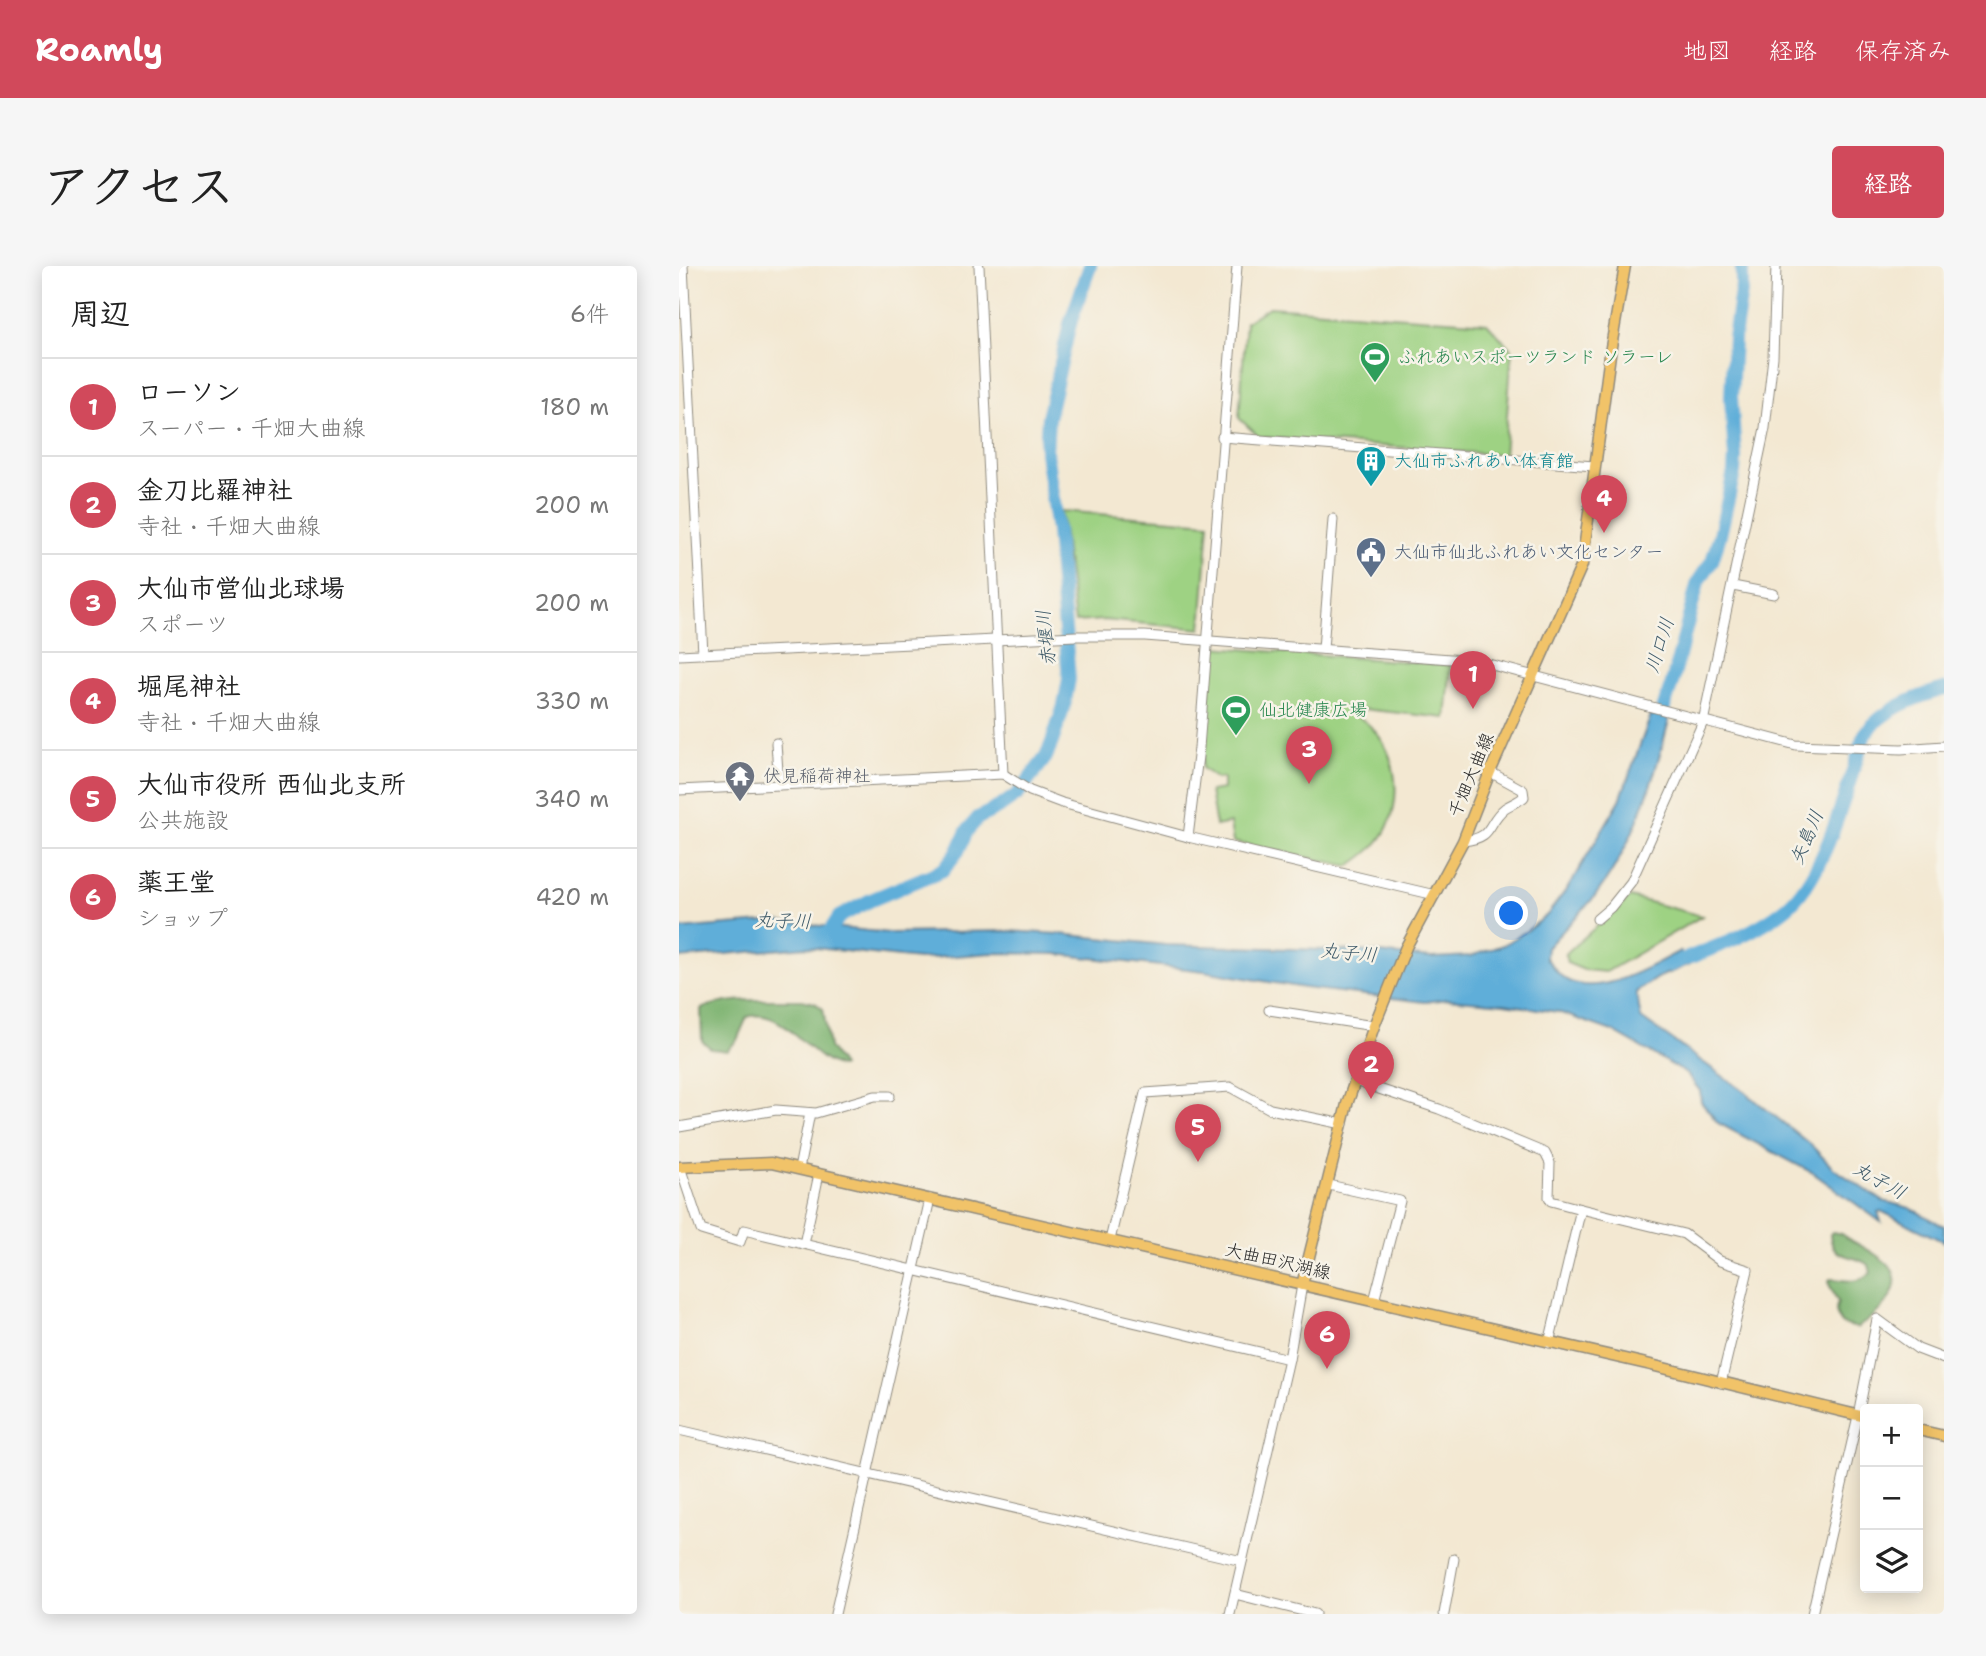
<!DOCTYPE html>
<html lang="ja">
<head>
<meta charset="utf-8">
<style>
  :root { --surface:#fff; --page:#f6f6f6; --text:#222; --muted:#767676; --line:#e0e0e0; --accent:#d1495b }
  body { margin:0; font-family:"Shantell Sans","Klee One",sans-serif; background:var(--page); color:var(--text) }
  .controls { position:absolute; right:21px; bottom:21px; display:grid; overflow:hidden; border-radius:7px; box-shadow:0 4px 18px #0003 }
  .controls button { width:63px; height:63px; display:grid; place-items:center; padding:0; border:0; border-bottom:2px solid var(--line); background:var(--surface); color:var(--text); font:35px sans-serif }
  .you { position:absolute; left:833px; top:648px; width:24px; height:24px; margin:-18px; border:5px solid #fff; border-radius:50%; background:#1a73e8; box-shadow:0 0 0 10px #1a73e833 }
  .badge { display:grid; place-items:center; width:46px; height:46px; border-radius:50%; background:var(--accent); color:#fff; font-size:23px; font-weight:700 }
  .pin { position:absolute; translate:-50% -58px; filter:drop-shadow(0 2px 4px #0008) }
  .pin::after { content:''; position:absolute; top:37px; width:24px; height:21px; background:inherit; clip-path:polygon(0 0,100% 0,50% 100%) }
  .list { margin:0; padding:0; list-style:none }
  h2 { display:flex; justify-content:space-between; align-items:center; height:91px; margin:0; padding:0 28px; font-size:30px }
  h2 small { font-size:23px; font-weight:400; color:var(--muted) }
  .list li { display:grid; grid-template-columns:46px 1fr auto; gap:21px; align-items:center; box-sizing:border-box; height:98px; padding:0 28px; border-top:2px solid var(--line) }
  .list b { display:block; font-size:26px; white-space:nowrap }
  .list p { margin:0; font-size:23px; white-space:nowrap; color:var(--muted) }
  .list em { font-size:23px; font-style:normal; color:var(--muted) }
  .icon { flex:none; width:38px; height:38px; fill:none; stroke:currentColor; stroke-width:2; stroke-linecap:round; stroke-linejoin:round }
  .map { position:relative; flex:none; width:1265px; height:1348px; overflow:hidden; border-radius:7px }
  header { display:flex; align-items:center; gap:42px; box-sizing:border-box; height:98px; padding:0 35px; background:var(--accent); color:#fff }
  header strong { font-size:33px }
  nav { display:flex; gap:38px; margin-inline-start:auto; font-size:24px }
  .intro { display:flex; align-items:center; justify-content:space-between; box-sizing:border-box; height:168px; padding:0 42px }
  h1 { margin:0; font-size:49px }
  .button { padding:18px 32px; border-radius:7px; background:var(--accent); color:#fff; font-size:24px; font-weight:700 }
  main { display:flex; gap:42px; padding:0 42px }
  aside { flex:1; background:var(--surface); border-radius:7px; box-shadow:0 4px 18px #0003 }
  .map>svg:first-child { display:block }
  .green { fill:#9ed283; stroke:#647e57; stroke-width:2 }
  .forest { fill:#7eb471; stroke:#54704e; stroke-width:2 }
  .water { fill:#5faed9; stroke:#456c82; stroke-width:2 }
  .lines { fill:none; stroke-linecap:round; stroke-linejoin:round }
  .river { stroke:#5faed9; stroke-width:14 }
  .minor-casing { stroke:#8f8a7e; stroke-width:11 }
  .major-casing { stroke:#8f8a7e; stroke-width:13 }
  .minor { stroke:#fff; stroke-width:9 }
  .major { stroke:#f1c369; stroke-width:10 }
  .labels { text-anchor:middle; stroke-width:5; stroke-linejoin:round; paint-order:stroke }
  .leisure-label { font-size:18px; fill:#27864d; stroke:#f7f3e8; text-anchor:start }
  .culture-label { font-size:18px; fill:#0d838f; stroke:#f7f3e8; text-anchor:start }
  .service-label { font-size:18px; fill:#4e5e75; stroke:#f7f3e8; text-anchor:start }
  .street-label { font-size:18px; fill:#2b2b2b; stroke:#f7f3e8 }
  .worship-label { font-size:18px; fill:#5b616d; stroke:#f7f3e8; text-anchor:start }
  .water-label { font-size:19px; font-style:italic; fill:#3d5968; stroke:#f7f3e8 }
</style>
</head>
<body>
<header>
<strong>Roamly</strong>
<nav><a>地図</a><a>経路</a><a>保存済み</a></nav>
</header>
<div class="intro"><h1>アクセス</h1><a class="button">経路</a></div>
<main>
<aside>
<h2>周辺<small>6件</small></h2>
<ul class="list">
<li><span class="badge">1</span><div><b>ローソン</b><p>スーパー · 千畑大曲線</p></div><em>180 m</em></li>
<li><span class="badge">2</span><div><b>金刀比羅神社</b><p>寺社 · 千畑大曲線</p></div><em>200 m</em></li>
<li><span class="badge">3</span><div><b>大仙市営仙北球場</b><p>スポーツ</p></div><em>200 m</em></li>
<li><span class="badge">4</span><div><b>堀尾神社</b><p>寺社 · 千畑大曲線</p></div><em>330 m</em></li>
<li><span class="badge">5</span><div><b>大仙市役所 西仙北支所</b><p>公共施設</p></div><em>340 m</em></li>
<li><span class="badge">6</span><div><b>薬王堂</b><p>ショップ</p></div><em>420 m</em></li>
</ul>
</aside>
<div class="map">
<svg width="1265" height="1348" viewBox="0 0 1265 1348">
  <rect width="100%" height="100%" fill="#f7f3e8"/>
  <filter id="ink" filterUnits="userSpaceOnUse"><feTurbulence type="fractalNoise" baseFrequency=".0143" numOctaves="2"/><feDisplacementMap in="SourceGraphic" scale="14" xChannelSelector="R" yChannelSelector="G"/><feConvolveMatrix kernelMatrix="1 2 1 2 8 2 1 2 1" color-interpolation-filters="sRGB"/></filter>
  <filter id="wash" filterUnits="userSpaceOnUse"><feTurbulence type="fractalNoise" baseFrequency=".00686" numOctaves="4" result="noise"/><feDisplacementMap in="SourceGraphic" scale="28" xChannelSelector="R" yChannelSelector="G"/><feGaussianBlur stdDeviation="1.57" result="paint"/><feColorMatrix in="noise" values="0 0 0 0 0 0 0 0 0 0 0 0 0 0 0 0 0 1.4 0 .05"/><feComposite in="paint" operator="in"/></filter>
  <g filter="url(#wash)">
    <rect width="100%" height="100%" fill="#f3e8d2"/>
    <!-- green -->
    <g class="green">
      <polygon points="590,41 808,57 833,84 825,189 580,171 560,152 567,56"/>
      <polygon points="382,245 530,257 522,363 425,354 396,356"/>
      <path d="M534,381L772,399L767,452L664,441C675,448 685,453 694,463C718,489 723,531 708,562C700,579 685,590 670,600L554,576L551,557L537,560L531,525L544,523V512L538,513L523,502Z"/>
      <polygon points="951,631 1023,650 927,706 905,704 888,697 886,688"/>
    </g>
    <!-- forest -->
    <g class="forest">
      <path d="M123,734L136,737L144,743L150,781L163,800L161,801C129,793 105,740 68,751L58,774L48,785L33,783L23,775L22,743C48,730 94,735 123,734Z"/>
      <path d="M1154,966L1162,968C1177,978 1201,988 1212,1002C1228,1025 1195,1051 1178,1062L1163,1058C1158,1051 1155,1045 1159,1036L1149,1016L1151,1013C1169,1014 1176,1019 1192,1007L1190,999C1171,986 1153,995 1151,968Z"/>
    </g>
    <!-- water -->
    <path class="water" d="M972,449L990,454C975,514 956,576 919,626C904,646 884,663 868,682L867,692C873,699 879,709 886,713C920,733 971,700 1001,685L1011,698L978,712L957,726L962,752L1066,826L1133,880L1154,902L1204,935L1231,942L1265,960V976L1202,945L1199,946L1202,956L1134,907L1039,857L1022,836L1021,825L1007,807L933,765L879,746L825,738L768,733L746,736L626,722L525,705L377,688L312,687L240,693L127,681L0,692V663L96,655L210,667L328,665L381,668L487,679L681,685L752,692L792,690L824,679L849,664L868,649L890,620L941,534Z"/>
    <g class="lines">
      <!-- river -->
      <g class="river">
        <polyline points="976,468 993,417 1019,316 1033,295 1041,269 1055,206 1056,191 1052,131 1055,72 1063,19 1063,0"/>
        <polyline points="147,671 160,651 192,634 264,604 279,585 288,565 299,552 322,540 339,528 367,491 373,476 385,440 390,413 378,265 367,185 369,152 391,58 411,0"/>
        <path d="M991,699C1031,683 1072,670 1106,643C1148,610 1168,518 1186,468C1204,443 1237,431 1265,423"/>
      </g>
    </g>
  </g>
  <g filter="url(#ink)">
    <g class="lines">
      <!-- minor casing -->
      <g class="minor-casing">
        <g id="minor">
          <polyline points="4,0 24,388"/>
          <polyline points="300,0 324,508"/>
          <polyline points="543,171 915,200"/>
          <polyline points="1054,320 1095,328"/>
          <polyline points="644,383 654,253"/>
          <polyline points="0,389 397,370 466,370 798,395 1117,479 1222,483 1265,480"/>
          <polyline points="97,477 100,519"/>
          <polyline points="0,524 324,508 351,525 383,537 509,571 756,629"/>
          <polyline points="509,571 520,482 558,0"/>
          <path d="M784,575C816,572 807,557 826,542C832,538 839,536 845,531L844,524L811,506"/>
          <polyline points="918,653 932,641 952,616 1024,456 1086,162 1094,91 1097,0"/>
          <polyline points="590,744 695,760"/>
          <polyline points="676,815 760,843 866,887 871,897 870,931 872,935 902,943"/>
          <polyline points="0,861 97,844 137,847 196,830 211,830"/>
          <polyline points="1,901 22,964 61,976 65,964 610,1093"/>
          <polyline points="120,903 131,847"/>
          <polyline points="650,919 721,935 695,1035"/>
          <polyline points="431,974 466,827 551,821 591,843 664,858"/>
          <polyline points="125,978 140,908"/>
          <polyline points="870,1077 902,943 1005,968 1041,995 1069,1004 1042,1117"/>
          <polyline points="0,1164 563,1295"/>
          <polyline points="556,1328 636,1348"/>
          <polyline points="156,1348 251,933"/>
          <polyline points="551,1348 610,1093 623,1019"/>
          <polyline points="765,1348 775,1293"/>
          <polyline points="1133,1348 1179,1150 1198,1053 1239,1083 1265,1093"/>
        </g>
      </g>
      <!-- major casing -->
      <g class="major-casing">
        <g id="major">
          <polyline points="0,901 92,897 972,1099 1186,1151"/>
          <polyline points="623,1019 668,838 695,760 727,681 784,575 811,506 903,299 932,81 946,0"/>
          <polyline points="1239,1164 1265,1170"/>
        </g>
      </g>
      <!-- minor -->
      <use href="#minor" class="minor"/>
      <!-- major -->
      <use href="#major" class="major"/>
    </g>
  </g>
  <!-- icons -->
  <defs>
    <g id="stadium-pin" transform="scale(1.575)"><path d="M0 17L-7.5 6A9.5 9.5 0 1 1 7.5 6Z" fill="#2e9e5b" stroke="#f7f3e8"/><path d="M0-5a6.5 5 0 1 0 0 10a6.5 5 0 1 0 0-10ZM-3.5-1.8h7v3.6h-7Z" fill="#fff"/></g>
    <g id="building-pin" transform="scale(1.575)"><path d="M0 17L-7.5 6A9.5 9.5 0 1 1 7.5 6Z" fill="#0f9aa8" stroke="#f7f3e8"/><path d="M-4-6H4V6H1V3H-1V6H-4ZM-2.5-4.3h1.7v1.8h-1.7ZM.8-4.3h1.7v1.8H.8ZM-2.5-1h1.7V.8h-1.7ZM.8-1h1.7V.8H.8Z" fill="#fff"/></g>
    <g id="civic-pin" transform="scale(1.575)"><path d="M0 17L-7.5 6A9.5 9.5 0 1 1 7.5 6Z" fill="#5c6f8a" stroke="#f7f3e8"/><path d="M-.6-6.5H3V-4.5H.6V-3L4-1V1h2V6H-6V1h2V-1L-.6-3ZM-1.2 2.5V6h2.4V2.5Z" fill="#fff"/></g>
    <g id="temple-pin" transform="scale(1.575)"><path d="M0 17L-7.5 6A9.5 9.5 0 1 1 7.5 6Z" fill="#6b7280" stroke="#f7f3e8"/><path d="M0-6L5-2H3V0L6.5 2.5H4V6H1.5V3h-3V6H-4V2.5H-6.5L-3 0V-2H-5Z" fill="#fff"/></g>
  </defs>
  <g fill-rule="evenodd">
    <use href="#stadium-pin" x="696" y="91"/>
    <use href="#building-pin" x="692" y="195"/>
    <use href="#civic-pin" x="692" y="286"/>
    <use href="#stadium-pin" x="557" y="444"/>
    <use href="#temple-pin" x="61" y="510"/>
  </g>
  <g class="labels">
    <!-- leisure labels -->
    <g class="leisure-label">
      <text x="719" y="97">ふれあいスポーツランド ソラーレ</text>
      <text x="580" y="450">仙北健康広場</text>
    </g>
    <!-- culture labels -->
    <g class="culture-label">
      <text x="715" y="201">大仙市ふれあい体育館</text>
    </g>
    <!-- service labels -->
    <g class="service-label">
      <text x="715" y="292">大仙市仙北ふれあい文化センター</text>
    </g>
    <!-- street labels -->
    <g class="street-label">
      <text transform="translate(792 509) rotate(-67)" y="6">千畑大曲線</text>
      <text transform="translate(599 995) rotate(13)" y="6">大曲田沢湖線</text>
    </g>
    <!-- worship labels -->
    <g class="worship-label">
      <text x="84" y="516">伏見稲荷神社</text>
    </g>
    <!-- water labels -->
    <g class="water-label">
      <text transform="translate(366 372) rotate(-96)" y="7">赤堰川</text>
      <text transform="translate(980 379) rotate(-73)" y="7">川口川</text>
      <text transform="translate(1127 571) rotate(-67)" y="7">矢島川</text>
      <text transform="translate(104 654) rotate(2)" y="7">丸子川</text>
      <text transform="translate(670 686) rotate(5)" y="7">丸子川</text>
      <text transform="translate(1201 914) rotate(29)" y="7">丸子川</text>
    </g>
  </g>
</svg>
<div class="controls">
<button>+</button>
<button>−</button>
<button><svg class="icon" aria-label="layers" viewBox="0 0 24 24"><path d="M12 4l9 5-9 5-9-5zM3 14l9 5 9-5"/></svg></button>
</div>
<div class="you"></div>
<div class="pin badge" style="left:794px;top:443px">1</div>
<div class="pin badge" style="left:692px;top:833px">2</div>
<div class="pin badge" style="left:630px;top:518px">3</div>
<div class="pin badge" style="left:925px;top:267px">4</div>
<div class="pin badge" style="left:519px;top:896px">5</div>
<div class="pin badge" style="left:648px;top:1103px">6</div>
</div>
</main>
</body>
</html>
